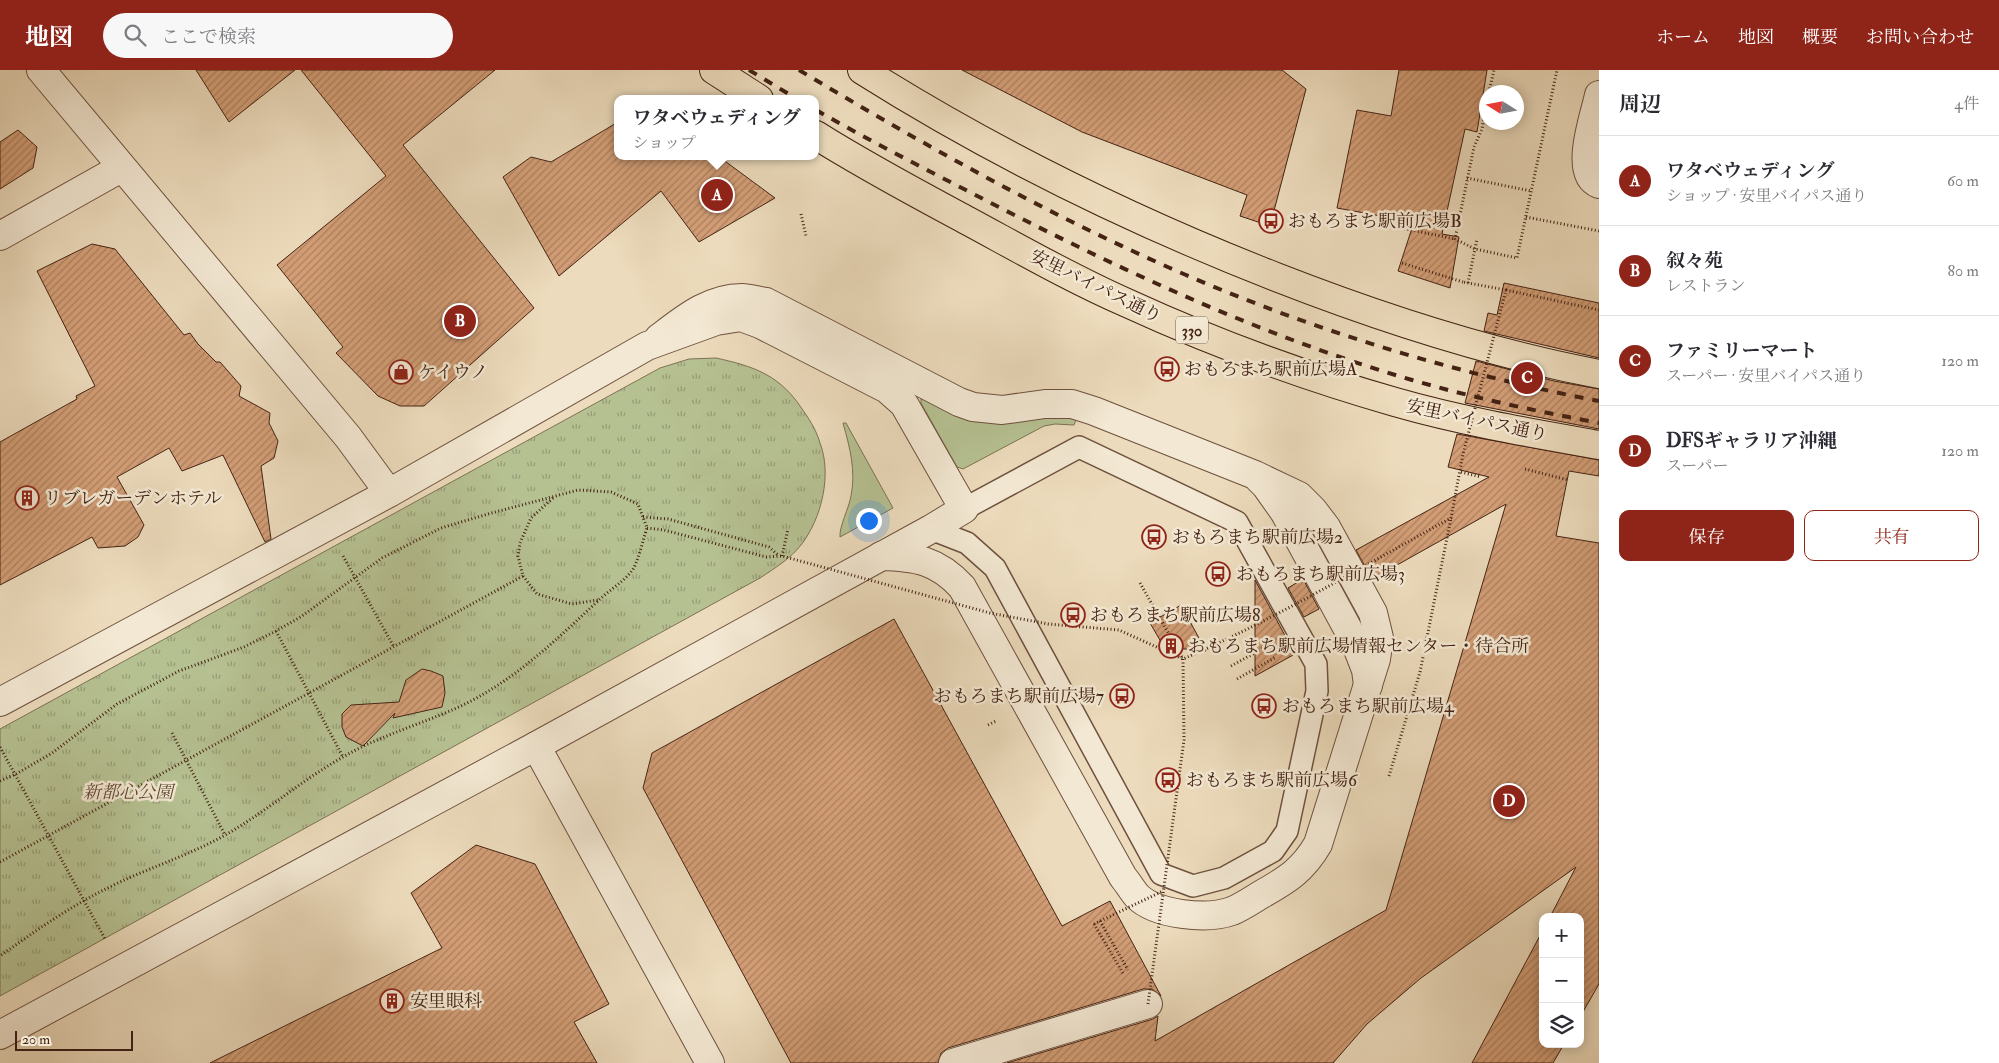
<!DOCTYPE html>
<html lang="ja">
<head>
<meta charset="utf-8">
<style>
  :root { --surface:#fff; --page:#f7f7f7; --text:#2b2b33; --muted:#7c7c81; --line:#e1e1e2; --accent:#8f2418 }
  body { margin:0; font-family:"IM FELL Double Pica","Noto Serif JP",serif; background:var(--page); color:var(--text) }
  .controls { position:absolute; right:15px; bottom:15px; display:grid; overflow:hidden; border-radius:10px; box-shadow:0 2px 12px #0003 }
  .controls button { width:45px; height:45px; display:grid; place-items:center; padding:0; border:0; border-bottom:1px solid var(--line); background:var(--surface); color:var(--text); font:25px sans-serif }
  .compass { position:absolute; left:1479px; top:15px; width:45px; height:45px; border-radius:50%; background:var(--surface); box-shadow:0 2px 12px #0003; rotate:281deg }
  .scale { position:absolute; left:15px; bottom:12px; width:118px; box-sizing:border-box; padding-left:5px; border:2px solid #442314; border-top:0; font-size:14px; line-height:18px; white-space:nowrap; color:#442314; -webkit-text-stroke:4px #f3e8d3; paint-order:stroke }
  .you { position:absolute; left:868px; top:450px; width:18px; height:18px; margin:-12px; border:4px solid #fff; border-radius:50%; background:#1a73e8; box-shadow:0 0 0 8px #1a73e833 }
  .badge { display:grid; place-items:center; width:32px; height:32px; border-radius:50%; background:var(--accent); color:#fff; font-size:16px; font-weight:700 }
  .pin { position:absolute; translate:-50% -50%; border:2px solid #fff; box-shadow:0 1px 5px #0006 }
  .popup { position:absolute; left:614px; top:25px; width:205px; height:65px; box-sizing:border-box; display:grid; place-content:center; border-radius:10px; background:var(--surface); filter:drop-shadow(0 1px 4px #0005); font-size:16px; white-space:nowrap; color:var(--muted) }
  .popup b { font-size:19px; color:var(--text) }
  .popup::after { content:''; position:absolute; left:50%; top:100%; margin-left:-10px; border:10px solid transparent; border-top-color:var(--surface) }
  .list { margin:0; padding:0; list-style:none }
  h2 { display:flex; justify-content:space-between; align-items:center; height:65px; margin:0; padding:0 20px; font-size:21px }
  h2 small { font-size:16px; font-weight:400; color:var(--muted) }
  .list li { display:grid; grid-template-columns:32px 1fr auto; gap:15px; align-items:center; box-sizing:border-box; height:90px; padding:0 20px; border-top:1px solid var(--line) }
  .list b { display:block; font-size:19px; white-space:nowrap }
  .list p { margin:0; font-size:16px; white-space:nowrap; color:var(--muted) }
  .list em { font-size:16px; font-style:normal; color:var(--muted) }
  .actions { display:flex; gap:10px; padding:15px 20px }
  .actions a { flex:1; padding:11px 0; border:1px solid var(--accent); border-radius:10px; text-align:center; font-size:18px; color:var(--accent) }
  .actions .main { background:var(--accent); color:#fff }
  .icon { flex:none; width:28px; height:28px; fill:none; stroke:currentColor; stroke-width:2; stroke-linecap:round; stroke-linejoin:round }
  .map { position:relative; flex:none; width:1599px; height:993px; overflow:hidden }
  header { display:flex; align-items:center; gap:30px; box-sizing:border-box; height:70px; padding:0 25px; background:var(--accent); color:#fff }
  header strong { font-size:24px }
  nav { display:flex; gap:28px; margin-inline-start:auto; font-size:18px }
  .search { width:350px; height:45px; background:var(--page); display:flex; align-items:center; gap:12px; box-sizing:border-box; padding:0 18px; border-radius:28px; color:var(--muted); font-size:19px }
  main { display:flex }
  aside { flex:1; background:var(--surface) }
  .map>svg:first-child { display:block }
  .green { fill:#b6c192; stroke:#7d7253 }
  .park { fill:url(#park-tufts); stroke:#7d7253 }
  .building { fill:url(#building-hatch); stroke:#442314 }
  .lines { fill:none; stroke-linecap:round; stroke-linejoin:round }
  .service-casing { stroke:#6e513e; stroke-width:24 }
  .pedestrian-casing { stroke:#6e513e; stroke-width:30 }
  .minor-casing { stroke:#6e513e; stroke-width:30 }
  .tertiary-casing { stroke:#6e513e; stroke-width:30 }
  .trunk-casing { stroke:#442314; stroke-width:30 }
  .path { stroke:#442314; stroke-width:3; stroke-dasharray:1 2.5; stroke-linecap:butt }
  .service { stroke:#f3e8d3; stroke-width:21 }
  .pedestrian { stroke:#f3e8d3; stroke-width:28 }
  .minor { stroke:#f3e8d3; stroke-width:28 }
  .tertiary { stroke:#f3e8d3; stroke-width:28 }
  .trunk { stroke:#ecdbbc; stroke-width:28 }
  .rail { stroke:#442314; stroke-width:4; stroke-dasharray:9 9; stroke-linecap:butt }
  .path-bridge { stroke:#442314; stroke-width:3; stroke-dasharray:1 2.5; stroke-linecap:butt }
  .labels { text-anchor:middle; stroke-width:5; stroke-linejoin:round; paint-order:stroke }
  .shield { fill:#f3e8d3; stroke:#785e4d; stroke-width:1 }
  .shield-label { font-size:16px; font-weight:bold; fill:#442314 }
  .poi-label { font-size:18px; fill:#442314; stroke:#f3e8d3; text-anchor:start }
  .street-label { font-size:18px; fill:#442314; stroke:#f3e8d3 }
  .park-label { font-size:18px; font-style:italic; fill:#604a34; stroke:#f3e8d3 }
</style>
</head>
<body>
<header>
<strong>地図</strong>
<div class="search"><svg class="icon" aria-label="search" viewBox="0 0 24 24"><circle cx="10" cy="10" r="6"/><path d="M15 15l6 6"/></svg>ここで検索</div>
<nav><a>ホーム</a><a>地図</a><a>概要</a><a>お問い合わせ</a></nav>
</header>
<main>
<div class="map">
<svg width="1599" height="993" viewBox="0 0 1599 993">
  <defs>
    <pattern id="park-tufts" width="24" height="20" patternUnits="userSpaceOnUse" patternTransform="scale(1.25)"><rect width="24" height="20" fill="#b6c192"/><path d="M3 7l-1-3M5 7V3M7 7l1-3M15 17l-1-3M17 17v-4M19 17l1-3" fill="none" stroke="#969c76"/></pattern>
    <pattern id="building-hatch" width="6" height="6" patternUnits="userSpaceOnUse" patternTransform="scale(1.25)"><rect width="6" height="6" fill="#d39e76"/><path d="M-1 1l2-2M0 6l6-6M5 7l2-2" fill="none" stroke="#ad8060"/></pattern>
  </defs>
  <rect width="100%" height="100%" fill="#ecdbbc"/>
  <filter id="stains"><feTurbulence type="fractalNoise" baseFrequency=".004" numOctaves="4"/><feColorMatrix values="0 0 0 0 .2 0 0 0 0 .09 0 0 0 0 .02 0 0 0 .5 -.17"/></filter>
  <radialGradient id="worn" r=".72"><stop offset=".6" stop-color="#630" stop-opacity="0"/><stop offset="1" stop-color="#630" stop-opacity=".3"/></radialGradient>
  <!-- green -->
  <g class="green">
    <polygon points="921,328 926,328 1039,345 1077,347 1074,355 1055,354 1044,356 963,399 957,397 921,333"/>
    <path d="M843,353H846L893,438L840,467C839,457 849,438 851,426C856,401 850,378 843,353Z"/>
  </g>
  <!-- park -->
  <path class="park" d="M716,288C734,292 751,296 767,305C780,312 792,324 800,336C808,347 816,359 820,373C832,404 822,448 801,475C790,489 775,498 760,508L0,926V659L660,298L689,289Z"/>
  <!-- building -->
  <g class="building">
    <polygon points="196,0 295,0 229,52"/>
    <polygon points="301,0 495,0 403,75 534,238 424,336 400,336 378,326 336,283 343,277 277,195 386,106"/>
    <polygon points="962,0 1282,0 1306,19 1270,156 1240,146 1247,125 1082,62"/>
    <polygon points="1399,0 1487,0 1477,62 1465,59 1442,164 1459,167 1450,218 1398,201 1414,152 1337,138 1357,40 1391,46"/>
    <polygon points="618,52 618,86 718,86 775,128 699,172 661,121 559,206 503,107 531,87 551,92"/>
    <polygon points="18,60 37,77 33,98 0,119 0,72"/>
    <polygon points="92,174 115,179 184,265 190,263 198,274 216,292 220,292 241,316 239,326 270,343 269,353 278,371 274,388 261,396 271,469 265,472 223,385 182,401 169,378 117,407 144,455 138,467 125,476 98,478 92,467 0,515 0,372 77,329 76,326 95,316 37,201"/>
    <polygon points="1504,213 1599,233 1599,288 1484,261 1488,243 1497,245"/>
    <polygon points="1476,291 1554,311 1599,319 1599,359 1465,333"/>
    <polygon points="1457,364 1599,390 1599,406 1569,401 1556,466 1599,473 1599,914 1580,947 1580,847 1550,847 1576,797 1421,908 1367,954 1333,993 1007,993 1153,949 1158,946 1155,971 1386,840 1506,434 1372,509 1356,480 1489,407 1448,397"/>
    <polygon points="1303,509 1319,539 1304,547 1288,518"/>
    <polygon points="1255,510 1295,584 1255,606"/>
    <polygon points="1181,535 1206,581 1164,577 1150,553"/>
    <polygon points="894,549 1062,856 1110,831 1161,926 1152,919 1143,919 948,978 941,983 938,993 791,993 643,718 652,683"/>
    <polygon points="422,599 431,601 443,606 445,623 442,637 393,648 395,643 363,676 346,667 342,657 342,644 351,635 399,632 406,610"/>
    <polygon points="476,775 535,794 609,934 574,952 597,993 210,993 442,878 411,823"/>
    <polygon points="1543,860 1543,974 1564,974 1553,993 1472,993"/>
  </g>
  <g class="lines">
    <!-- service casing -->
    <g class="service-casing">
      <polyline id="service" points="931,459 967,473 995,498 1161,804 1193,816 1224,808 1273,781 1287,761 1317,621 1316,594 1237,452 1079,377 964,439"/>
    </g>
    <!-- pedestrian casing -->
    <g class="pedestrian-casing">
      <polyline id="pedestrian" points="953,993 1148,934"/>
    </g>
    <!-- minor casing -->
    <g class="minor-casing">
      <g id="minor">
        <polyline points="41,0 348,367 389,423"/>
        <path d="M1599,25C1595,45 1573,104 1599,114"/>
        <polyline points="0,166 121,98"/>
        <path d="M659,268C684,249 709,228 742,228C750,228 758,231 766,232L959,332L973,337L1002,340L1045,334H1072L1094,341L1255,405L1299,426L1313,440L1326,457L1373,543L1379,568L1376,589L1318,774C1303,800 1287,810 1262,824C1252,830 1242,837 1232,841C1207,850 1156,845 1137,826C1132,820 1128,813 1123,807L962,517C937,490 916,487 881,486"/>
        <polyline points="1259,409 1266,416 1285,443 1356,574 1366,600 1368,615"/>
      </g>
    </g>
    <!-- tertiary casing -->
    <g class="tertiary-casing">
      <g id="tertiary">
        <polyline points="0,632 389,423 647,276 716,251 741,247 760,254 887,319 904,334 964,439 931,459 536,676 0,965"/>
        <polyline points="536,676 710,993"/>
      </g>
    </g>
    <!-- trunk casing -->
    <g class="trunk-casing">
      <g id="trunk">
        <polyline points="714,0 759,29"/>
        <path d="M862,0C992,82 1133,151 1276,207C1381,248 1488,283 1599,304"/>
        <path d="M816,65C865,96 916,123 968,151C1020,179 1072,209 1127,233C1212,272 1304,306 1395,332C1461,351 1531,363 1599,375"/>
      </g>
    </g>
    <!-- path -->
    <g class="path">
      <polyline points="1489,22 1494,0"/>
      <polyline points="1486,36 1482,59 1474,77 1455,169 1475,179 1517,188 1557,0"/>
      <polyline points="1467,108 1531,121"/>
      <polyline points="801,144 806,166"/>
      <polyline points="1526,147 1599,161"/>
      <polyline points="1387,155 1455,169"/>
      <polyline points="1402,193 1463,212"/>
      <polyline points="1468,213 1477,169"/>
      <polyline points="1506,220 1599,240"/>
      <polyline points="1525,399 1568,410"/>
      <polyline points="1461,402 1481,407"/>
      <polyline points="553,428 531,448 520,473 518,486 523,506 537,524 572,534 598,530"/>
      <polyline points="643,447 668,449 769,477 778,485"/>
      <polyline points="647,458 664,460 766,487"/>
      <polyline points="343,486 394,577"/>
      <polyline points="782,486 788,459"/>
      <polyline points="1140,513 1183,589"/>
      <polyline points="276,561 343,687"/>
      <polyline points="1231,596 1269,575"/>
      <polyline points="1237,609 1276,587"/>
      <polyline points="988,655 996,651"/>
      <polyline points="172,663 225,765"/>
      <polyline points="0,677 105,869"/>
      <polyline points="1389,706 1420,602 1451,448"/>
      <path d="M0,711L16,704L52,683L117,634L179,601L244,577L276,561L302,546L382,488L441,458L488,444L578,420L611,422L638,434L647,458C643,469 638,494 631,502C622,513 608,521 598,531C559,567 520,605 473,630C431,652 384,663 343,687C302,710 267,741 227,764C192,784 154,796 118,813C75,833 38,859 0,886"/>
      <polyline points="0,792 523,506"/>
      <polyline points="1100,851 1128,900"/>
      <polyline points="1094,854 1124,905"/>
    </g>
    <!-- service -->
    <use href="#service" class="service"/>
    <!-- pedestrian -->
    <use href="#pedestrian" class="pedestrian"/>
    <!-- minor -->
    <use href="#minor" class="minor"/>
    <!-- tertiary -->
    <use href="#tertiary" class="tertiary"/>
    <!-- trunk -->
    <use href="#trunk" class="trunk"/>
    <!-- rail -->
    <g class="rail">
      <polyline points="749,0 797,29"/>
      <path d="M799,0C924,75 1052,147 1186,205C1318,262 1458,304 1599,331"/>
      <path d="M816,40C872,72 931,102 989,132C1125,202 1265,267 1412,310C1474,328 1536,341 1599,353"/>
    </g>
    <!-- path-bridge -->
    <g class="path-bridge">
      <path d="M766,487L782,486L990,543L1048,554L1119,560L1183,589C1276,549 1363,496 1451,448L1463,384L1506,220L1463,212"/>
      <polyline points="1094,854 1163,821"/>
      <polyline points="1148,934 1184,670 1183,589"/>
    </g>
  </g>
  <!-- icons -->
  <defs>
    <g id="bus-ring" transform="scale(1.25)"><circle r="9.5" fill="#f3e8d3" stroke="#8f2418" stroke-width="1.5"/><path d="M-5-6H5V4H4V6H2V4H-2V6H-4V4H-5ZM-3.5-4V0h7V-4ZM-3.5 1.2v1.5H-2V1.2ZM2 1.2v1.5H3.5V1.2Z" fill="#8f2418"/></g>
    <g id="shop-ring" transform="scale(1.25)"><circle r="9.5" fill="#f3e8d3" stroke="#8f2418" stroke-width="1.5"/><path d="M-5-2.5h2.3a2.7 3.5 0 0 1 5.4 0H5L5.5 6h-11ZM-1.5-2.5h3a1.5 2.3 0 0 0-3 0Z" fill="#8f2418"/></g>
    <g id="building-ring" transform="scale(1.25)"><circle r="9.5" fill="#f3e8d3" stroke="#8f2418" stroke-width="1.5"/><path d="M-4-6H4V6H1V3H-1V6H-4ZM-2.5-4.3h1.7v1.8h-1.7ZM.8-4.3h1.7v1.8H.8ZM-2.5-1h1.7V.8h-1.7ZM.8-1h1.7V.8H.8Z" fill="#8f2418"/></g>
  </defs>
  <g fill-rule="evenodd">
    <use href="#bus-ring" x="1271" y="151"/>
    <use href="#bus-ring" x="1167" y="299"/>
    <use href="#shop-ring" x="401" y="302"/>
    <use href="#building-ring" x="27" y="428"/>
    <use href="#bus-ring" x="1154" y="467"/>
    <use href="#bus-ring" x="1218" y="504"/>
    <use href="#bus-ring" x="1073" y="545"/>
    <use href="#building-ring" x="1171" y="576"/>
    <use href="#bus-ring" x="1122" y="626"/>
    <use href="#bus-ring" x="1264" y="636"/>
    <use href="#bus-ring" x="1168" y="710"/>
    <use href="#building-ring" x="392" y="931"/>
  </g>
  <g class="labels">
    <!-- shield labels -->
    <rect class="shield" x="1176" y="246.5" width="32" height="27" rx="4"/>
    <g class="shield-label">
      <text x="1192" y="266">330</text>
    </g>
    <!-- poi labels -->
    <g class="poi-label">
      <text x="1288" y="157">おもろまち駅前広場B</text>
      <text x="1184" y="305">おもろまち駅前広場A</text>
      <text x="418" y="308">ケイウノ</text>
      <text x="44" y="434">リブレガーデンホテル</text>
      <text x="1172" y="473">おもろまち駅前広場2</text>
      <text x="1236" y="510">おもろまち駅前広場3</text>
      <text x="1090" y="551">おもろまち駅前広場8</text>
      <text x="1188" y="582">おもろまち駅前広場情報センター・待合所</text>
      <text x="1104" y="632" text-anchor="end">おもろまち駅前広場7</text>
      <text x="1282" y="642">おもろまち駅前広場4</text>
      <text x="1186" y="716">おもろまち駅前広場6</text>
      <text x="410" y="937">安里眼科</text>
    </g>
    <!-- street labels -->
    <g class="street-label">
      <text transform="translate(1096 216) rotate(26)" y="6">安里バイパス通り</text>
      <text transform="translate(1477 350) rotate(12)" y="6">安里バイパス通り</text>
    </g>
    <!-- park labels -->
    <g class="park-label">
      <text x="128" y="728">新都心公園</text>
    </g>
  </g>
  <rect width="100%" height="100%" filter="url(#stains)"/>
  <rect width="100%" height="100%" fill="url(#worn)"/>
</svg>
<div class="controls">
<button>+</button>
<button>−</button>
<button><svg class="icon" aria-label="layers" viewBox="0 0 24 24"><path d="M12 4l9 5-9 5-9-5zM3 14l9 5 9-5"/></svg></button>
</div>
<svg class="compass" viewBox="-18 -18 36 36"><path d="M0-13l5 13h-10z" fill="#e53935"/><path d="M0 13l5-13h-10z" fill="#7c7c81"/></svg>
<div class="scale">20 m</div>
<div class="you"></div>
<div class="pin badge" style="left:717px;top:125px">A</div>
<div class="popup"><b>ワタベウェディング</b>ショップ</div>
<div class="pin badge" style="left:460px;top:251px">B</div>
<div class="pin badge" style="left:1527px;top:308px">C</div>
<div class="pin badge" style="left:1509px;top:731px">D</div>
</div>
<aside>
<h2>周辺<small>4件</small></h2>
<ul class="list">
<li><span class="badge">A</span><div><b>ワタベウェディング</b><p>ショップ · 安里バイパス通り</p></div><em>60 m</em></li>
<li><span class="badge">B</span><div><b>叙々苑</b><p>レストラン</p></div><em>80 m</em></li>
<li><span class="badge">C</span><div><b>ファミリーマート</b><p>スーパー · 安里バイパス通り</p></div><em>120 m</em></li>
<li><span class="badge">D</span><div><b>DFSギャラリア沖縄</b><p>スーパー</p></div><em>120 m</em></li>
</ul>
<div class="actions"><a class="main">保存</a><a>共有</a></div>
</aside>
</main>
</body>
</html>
